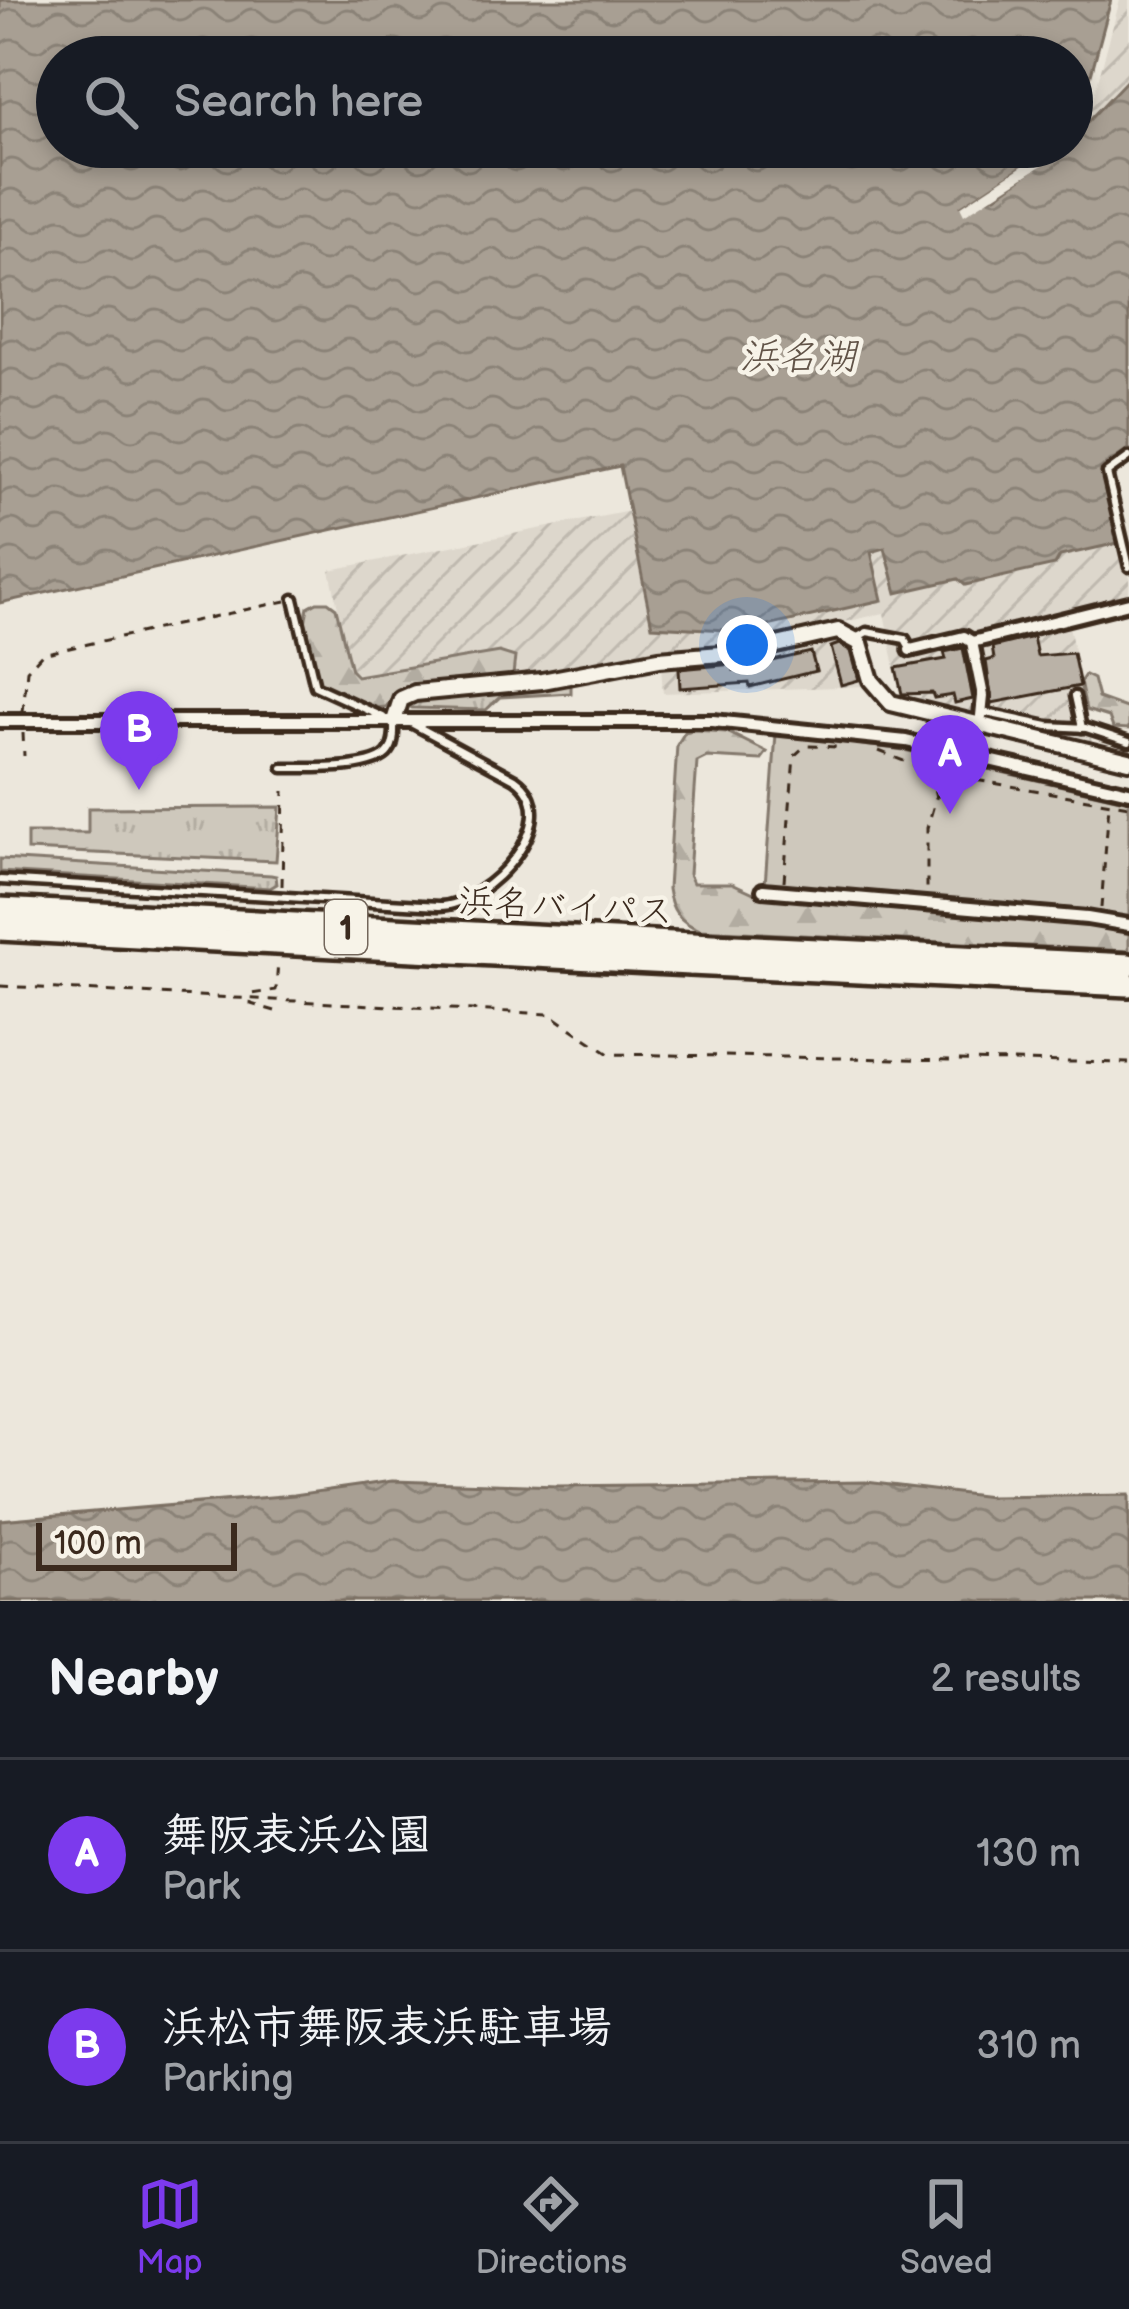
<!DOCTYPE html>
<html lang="en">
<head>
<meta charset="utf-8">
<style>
  :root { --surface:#171b24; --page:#242831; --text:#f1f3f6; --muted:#9ea1a6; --line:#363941; --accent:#7c3aed }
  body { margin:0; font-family:"Balsamiq Sans","Klee One",sans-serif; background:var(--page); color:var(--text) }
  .scale { position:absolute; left:36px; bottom:30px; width:201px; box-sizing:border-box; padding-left:12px; border:6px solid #3b2a1e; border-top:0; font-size:33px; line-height:42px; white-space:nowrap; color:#3b2a1e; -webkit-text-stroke:9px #f7f3e8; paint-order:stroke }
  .you { position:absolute; left:747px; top:645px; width:42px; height:42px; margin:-30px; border:9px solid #fff; border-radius:50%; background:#1a73e8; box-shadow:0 0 0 18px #1a73e833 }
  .badge { display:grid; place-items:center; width:78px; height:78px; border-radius:50%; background:var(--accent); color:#fff; font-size:39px; font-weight:700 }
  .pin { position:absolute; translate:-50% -99px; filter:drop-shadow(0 3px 6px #0008) }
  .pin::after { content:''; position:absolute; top:63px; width:42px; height:36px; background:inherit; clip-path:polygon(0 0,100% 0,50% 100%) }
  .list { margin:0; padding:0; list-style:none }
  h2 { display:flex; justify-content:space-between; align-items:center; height:156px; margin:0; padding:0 48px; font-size:51px }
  h2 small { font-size:39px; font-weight:400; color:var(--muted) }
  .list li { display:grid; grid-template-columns:78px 1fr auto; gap:36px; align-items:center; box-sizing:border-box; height:192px; padding:0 48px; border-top:3px solid var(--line) }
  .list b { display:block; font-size:45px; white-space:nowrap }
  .list p { margin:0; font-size:39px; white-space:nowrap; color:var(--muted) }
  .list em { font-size:39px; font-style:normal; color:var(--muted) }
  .icon { flex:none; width:66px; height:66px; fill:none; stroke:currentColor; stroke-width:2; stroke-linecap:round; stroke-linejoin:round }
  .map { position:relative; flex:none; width:1129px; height:1601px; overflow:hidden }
  .search { position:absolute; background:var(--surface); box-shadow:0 6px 18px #0003; left:36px; right:36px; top:36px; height:132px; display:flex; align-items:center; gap:30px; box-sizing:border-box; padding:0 42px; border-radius:66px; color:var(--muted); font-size:45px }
  .sheet { height:540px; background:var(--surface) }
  nav { display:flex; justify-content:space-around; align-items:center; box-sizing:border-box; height:168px; border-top:3px solid var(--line); background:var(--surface); font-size:33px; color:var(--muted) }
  nav a { display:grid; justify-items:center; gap:6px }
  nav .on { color:var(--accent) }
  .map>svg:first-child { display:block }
  .industrial { fill:url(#industrial-furrows) }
  .grass { fill:url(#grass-tufts); stroke:#84796d; stroke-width:3 }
  .forest { fill:url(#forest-firs); stroke:#84796d; stroke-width:3 }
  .green { fill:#cec8bc; stroke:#84796d; stroke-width:3 }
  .water { fill:url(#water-waves); stroke:#7c7064; stroke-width:3 }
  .pier { fill:#ece7dc }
  .building { fill:#bab2a7; stroke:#3b2a1e; stroke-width:3 }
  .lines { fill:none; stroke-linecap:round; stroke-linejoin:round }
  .service-casing { stroke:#3b2a1e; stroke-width:15 }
  .minor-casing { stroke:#3b2a1e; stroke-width:20 }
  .tertiary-casing { stroke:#3b2a1e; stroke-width:22 }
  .motorway-casing { stroke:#3b2a1e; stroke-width:30 }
  .path { stroke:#3b2a1e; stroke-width:3; stroke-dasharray:9 9; stroke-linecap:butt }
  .service { stroke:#f7f3e8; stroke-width:6 }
  .minor { stroke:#f7f3e8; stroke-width:10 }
  .tertiary { stroke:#f7f3e8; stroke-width:14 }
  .motorway { stroke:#f7f3e8; stroke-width:21 }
  .motorway-bridge-casing { stroke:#3b2a1e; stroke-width:30; stroke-linecap:butt }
  .motorway-bridge { stroke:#f7f3e8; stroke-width:21 }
  .labels { text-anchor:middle; stroke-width:9; stroke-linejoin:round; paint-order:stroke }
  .shield { fill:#f7f3e8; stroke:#73665b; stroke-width:3 }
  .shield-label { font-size:33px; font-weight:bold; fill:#3b2a1e }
  .street-label { font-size:36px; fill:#3b2a1e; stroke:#f7f3e8 }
  .water-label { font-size:39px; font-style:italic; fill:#615347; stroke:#f7f3e8 }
</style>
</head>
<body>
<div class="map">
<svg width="1129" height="1601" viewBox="0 0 1129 1601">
  <defs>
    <pattern id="industrial-furrows" width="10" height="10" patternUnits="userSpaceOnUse" patternTransform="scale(3)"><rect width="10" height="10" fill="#ddd7cc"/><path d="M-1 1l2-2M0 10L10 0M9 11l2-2" fill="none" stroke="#bfb9af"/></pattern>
    <pattern id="grass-tufts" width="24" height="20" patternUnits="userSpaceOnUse" patternTransform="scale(3)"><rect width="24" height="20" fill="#cec8bc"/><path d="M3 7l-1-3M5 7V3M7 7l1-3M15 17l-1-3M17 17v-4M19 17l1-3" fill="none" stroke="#b2aca1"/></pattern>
    <pattern id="forest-firs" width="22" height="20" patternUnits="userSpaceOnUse" patternTransform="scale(3)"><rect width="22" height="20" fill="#cec8bc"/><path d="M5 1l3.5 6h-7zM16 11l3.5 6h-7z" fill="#b2aca1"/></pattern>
    <pattern id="water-waves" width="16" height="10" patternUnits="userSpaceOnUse" patternTransform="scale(3)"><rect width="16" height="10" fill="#a89f93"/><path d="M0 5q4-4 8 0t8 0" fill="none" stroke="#8a8277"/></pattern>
  </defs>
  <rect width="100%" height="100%" fill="#ece7dc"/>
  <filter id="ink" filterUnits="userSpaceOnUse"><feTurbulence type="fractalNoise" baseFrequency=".00833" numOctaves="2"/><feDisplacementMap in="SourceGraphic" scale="24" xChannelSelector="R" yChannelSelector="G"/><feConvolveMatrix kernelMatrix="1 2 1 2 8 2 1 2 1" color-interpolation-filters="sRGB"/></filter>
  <g filter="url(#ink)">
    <!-- industrial -->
    <g class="industrial">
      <polygon points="1120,0 1129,0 1129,78 1072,138 1091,106"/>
      <polygon points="1129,449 1129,466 1114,478 1129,545 1129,599 1067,615 1092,742 901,696 884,613 745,645 667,651 526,676 506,678 517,665 508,652 361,675 351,670 330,570 630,511 652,626 881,600 871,552 886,548 897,593 958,579 966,585 1054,565 1060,556 1117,543 1101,469"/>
      <polygon points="838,638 854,647 866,686 663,693 661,666 747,659"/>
    </g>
    <!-- grass -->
    <g class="grass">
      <polygon points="566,685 571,686 571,693 500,697 486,710 412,708 408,704 417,700"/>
      <polygon points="280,807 276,861 27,850 27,833 88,833 88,808"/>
      <polygon points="0,859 271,875 276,876 277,884 270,888 0,872"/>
    </g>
    <!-- forest -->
    <g class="forest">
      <polygon points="317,602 328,602 336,608 351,670 357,676 499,652 515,657 513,675 506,678 414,686 396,694 386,707 376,708 319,682 305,623 308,607"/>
      <polygon points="1085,675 1093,679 1098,698 1129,709 1129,729 1113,728 1109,717 1086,710 1080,682"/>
      <path d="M693,730L727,732L767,752L761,760L707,757L697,762L689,874L693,883H732L758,895L1086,923L1129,930V951L700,930C680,922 671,911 668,889L677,745L685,732Z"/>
    </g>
    <!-- green -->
    <polygon class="green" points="776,734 904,750 1129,801 1129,919 1088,912 765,885"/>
    <!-- water -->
    <g class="water">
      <polygon points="0,0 1111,0 1087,89 1072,121 1072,57 57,57 57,147 1051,147 960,207 996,196 1064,147 1072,147 1072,138 1129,78 1129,449 1101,469 1118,543 1060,556 1055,565 965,585 958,579 897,593 885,548 871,552 882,600 746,631 652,626 620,466 0,603"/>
      <polygon points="392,1481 559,1486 866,1482 990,1497 1129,1495 1129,1601 0,1601 0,1520 294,1495"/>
    </g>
    <!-- pier -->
    <polygon class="pier" points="1051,147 1064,147 1044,164 964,215 960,207"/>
    <!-- building -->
    <g class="building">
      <polygon points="1033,637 1037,656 1073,653 1080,686 992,703 986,661 994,659 992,647"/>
      <polygon points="839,644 851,651 859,680 841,685 831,647"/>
      <polygon points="963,648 973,699 955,703 953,695 934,698 932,693 902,694 896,668 946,659 944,652"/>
      <polygon points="811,652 816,671 750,687 749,683 680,688 679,669 734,664 734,670"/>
    </g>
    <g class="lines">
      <!-- service casing -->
      <g class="service-casing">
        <g id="service">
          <polyline points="1129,457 1107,473 1129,567"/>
          <polyline points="294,599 315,686 383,717"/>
          <polyline points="856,638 867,632 905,639 910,648"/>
          <polyline points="1075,696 1082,728"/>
          <polyline points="982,712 1048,726 1086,728 1129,742"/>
          <path d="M283,768C307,768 376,771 389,751C395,743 394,732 394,722"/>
          <path d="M0,880L439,906C486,906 570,818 515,779L411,723"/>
        </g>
      </g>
      <!-- minor casing -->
      <g class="minor-casing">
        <g id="minor">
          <polyline points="972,642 1129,603"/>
          <polyline points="910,650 964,637 972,642 983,696 980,726"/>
          <polyline points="0,721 713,721 906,741 1129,792"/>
          <polyline points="763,890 1087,918 1129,925"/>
        </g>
      </g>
      <!-- tertiary casing -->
      <g class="tertiary-casing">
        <polyline id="tertiary" points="394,721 401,699 415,693 542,681 659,659 746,652 838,631 860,643 871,680 891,703 1129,761"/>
      </g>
      <!-- motorway casing -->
      <g class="motorway-casing">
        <g id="motorway">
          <polyline points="692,944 1129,965"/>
          <polyline points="690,964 1129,985"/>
        </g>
      </g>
      <!-- path -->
      <g class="path">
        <polyline points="23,712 27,670 42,654 286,601"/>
        <polyline points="23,733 24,756"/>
        <polyline points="879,751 923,769 933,782 936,798 927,828 927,892"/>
        <polyline points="924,768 957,777 1129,806"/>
        <polyline points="937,797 956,778"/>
        <polyline points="784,881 794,756 805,746 840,747"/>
        <polyline points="282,886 284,791"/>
        <polyline points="1101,908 1109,804"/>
        <polyline points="0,986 550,1014 609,1054 1129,1063"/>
        <polyline points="275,1011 251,1004 252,994 276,990 278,961"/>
      </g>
      <!-- service -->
      <use href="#service" class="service"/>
      <!-- minor -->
      <use href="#minor" class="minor"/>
      <!-- tertiary -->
      <use href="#tertiary" class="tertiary"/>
      <!-- motorway -->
      <use href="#motorway" class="motorway"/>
      <!-- motorway-bridge casing -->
      <g class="motorway-bridge-casing">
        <g id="motorway-bridge">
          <polyline points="0,909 692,944"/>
          <polyline points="0,929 690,964"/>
        </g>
      </g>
      <!-- motorway-bridge -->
      <use href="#motorway-bridge" class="motorway-bridge"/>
    </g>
  </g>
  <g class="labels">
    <!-- shield labels -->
    <rect class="shield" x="325" y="900" width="42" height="54" rx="9"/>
    <g class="shield-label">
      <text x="346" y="939">1</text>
    </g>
    <!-- street labels -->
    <g class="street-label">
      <text transform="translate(566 905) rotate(3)" y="13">浜名バイパス</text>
    </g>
    <!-- water labels -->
    <g class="water-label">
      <text x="798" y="369">浜名湖</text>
    </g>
  </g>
</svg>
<div class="scale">100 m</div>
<div class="you"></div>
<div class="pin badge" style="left:950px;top:814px">A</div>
<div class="pin badge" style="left:139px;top:790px">B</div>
<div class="search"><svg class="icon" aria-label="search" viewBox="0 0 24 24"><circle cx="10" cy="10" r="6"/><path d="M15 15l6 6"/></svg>Search here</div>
</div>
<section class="sheet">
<h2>Nearby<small>2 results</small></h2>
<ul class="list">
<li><span class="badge">A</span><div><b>舞阪表浜公園</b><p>Park</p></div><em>130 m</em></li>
<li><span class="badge">B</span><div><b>浜松市舞阪表浜駐車場</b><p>Parking</p></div><em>310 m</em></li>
</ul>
</section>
<nav>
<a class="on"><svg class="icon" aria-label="map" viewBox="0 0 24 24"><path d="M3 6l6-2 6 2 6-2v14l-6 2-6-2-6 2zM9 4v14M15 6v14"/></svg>Map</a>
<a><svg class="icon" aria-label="directions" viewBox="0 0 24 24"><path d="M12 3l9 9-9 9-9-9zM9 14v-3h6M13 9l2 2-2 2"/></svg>Directions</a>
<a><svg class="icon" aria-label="saved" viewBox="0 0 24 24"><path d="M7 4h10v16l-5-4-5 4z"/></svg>Saved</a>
</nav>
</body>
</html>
